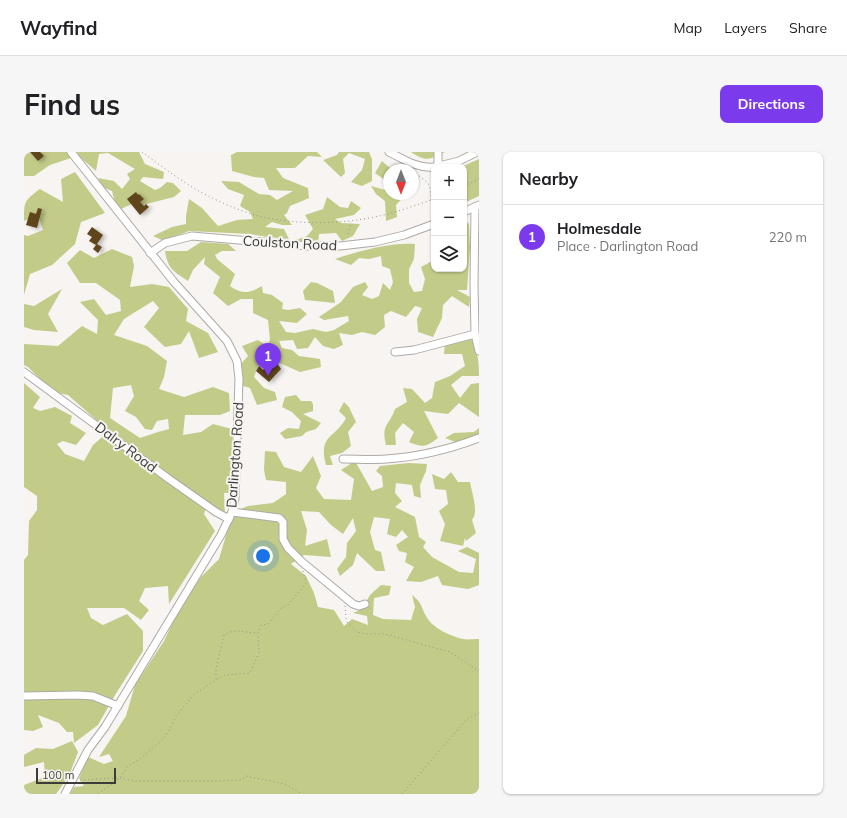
<!DOCTYPE html>
<html lang="en">
<head>
<meta charset="utf-8">
<style>
  :root { --surface:#fff; --page:#f6f6f6; --text:#202124; --muted:#757577; --line:#e0e0e0; --accent:#7c3aed }
  body { margin:0; font-family:Mulish,sans-serif; background:var(--page); color:var(--text) }
  .controls { position:absolute; right:12px; top:12px; display:grid; overflow:hidden; border-radius:8px; box-shadow:0 1px 3px #0004 }
  .controls button { width:36px; height:36px; display:grid; place-items:center; padding:0; border:0; border-bottom:1px solid var(--line); background:var(--surface); color:var(--text); font:20px sans-serif }
  .compass { position:absolute; left:359px; top:12px; width:36px; height:36px; border-radius:50%; background:var(--surface); box-shadow:0 1px 3px #0004; rotate:180deg }
  .scale { position:absolute; left:12px; bottom:10px; width:80px; box-sizing:border-box; padding-left:4px; border:2px solid #3d3c3b; border-top:0; font-size:11px; line-height:14px; white-space:nowrap; color:#3d3c3b; -webkit-text-stroke:3px #f7f4f1; paint-order:stroke }
  .you { position:absolute; left:239px; top:404px; width:14px; height:14px; margin:-10px; border:3px solid #fff; border-radius:50%; background:#1a73e8; box-shadow:0 0 0 6px #1a73e833 }
  .badge { display:grid; place-items:center; width:26px; height:26px; border-radius:50%; background:var(--accent); color:#fff; font-size:13px; font-weight:700 }
  .pin { position:absolute; translate:-50% -33px; filter:drop-shadow(0 1px 2px #0008) }
  .pin::after { content:''; position:absolute; top:21px; width:14px; height:12px; background:inherit; clip-path:polygon(0 0,100% 0,50% 100%) }
  .list { margin:0; padding:0; list-style:none }
  h2 { display:flex; justify-content:space-between; align-items:center; height:52px; margin:0; padding:0 16px; font-size:17px }
  h2 small { font-size:13px; font-weight:400; color:var(--muted) }
  .list li { display:grid; grid-template-columns:26px 1fr auto; gap:12px; align-items:center; box-sizing:border-box; height:64px; padding:0 16px; border-top:1px solid var(--line) }
  .list b { display:block; font-size:15px; white-space:nowrap }
  .list p { margin:0; font-size:13px; white-space:nowrap; color:var(--muted) }
  .list em { font-size:13px; font-style:normal; color:var(--muted) }
  .icon { flex:none; width:22px; height:22px; fill:none; stroke:currentColor; stroke-width:2; stroke-linecap:round; stroke-linejoin:round }
  .map { position:relative; flex:none; width:455px; height:642px; overflow:hidden; border-radius:8px }
  header { display:flex; align-items:center; gap:24px; box-sizing:border-box; height:56px; padding:0 20px; background:var(--surface); border-bottom:1px solid var(--line) }
  header strong { font-size:19px }
  nav { display:flex; gap:22px; margin-inline-start:auto; font-size:14px }
  .intro { display:flex; align-items:center; justify-content:space-between; box-sizing:border-box; height:96px; padding:0 24px }
  h1 { margin:0; font-size:28px }
  .button { padding:10px 18px; border-radius:8px; background:var(--accent); color:#fff; font-size:14px; font-weight:700 }
  main { display:flex; gap:24px; padding:0 24px }
  aside { flex:1; background:var(--surface); border-radius:8px; box-shadow:0 1px 3px #0004 }
  .map>svg:first-child { display:block }
  .green { fill:#c3cb89; fill-rule:evenodd }
  .building { fill:#5e441c; filter:url(#shadow) }
  .lines { fill:none; stroke-linecap:round; stroke-linejoin:round }
  .minor-casing { stroke:#adaaa7; stroke-width:9 }
  .path { stroke:#949290; stroke-width:1; stroke-dasharray:1 3; stroke-linecap:butt }
  .minor { stroke:#fff; stroke-width:7 }
  .labels { text-anchor:middle; stroke-width:4; stroke-linejoin:round; paint-order:stroke }
  .street-label { font-size:14px; fill:#3d3c3b; stroke:#f7f4f1 }
</style>
</head>
<body>
<header>
<strong>Wayfind</strong>
<nav><a>Map</a><a>Layers</a><a>Share</a></nav>
</header>
<div class="intro"><h1>Find us</h1><a class="button">Directions</a></div>
<main>
<div class="map">
<svg width="455" height="642" viewBox="0 0 455 642">
  <defs>
    <filter id="shadow"><feDropShadow dx="3" dy="1.5" stdDeviation="2" flood-color="#0004"/></filter>
  </defs>
  <rect width="100%" height="100%" fill="#f7f4f1"/>
  <!-- green -->
  <g class="green">
    <polygon points="0,0 44,0 47,6 26,13 10,24 0,24"/>
    <polygon points="53,0 115,0 121,12 140,20 139,27 119,25 116,29 131,38 136,36 143,30 149,31 157,39 150,45 118,53 110,51 97,57 90,47 88,39 78,35 74,26 90,29 98,37 106,27 103,22 111,17 84,1 75,2 72,19 57,6"/>
    <polygon points="213,0 293,0 298,5 284,4 271,16 252,16 259,26 284,36 285,46 266,54 263,61 260,63 268,73 258,73 248,70 241,75 260,77 265,87 244,85 226,82 165,79 140,89 129,84 148,75 162,72 162,64 165,47 178,56 194,74 213,68 229,67 226,60 216,54 220,43 204,37 197,29 215,30 235,42 246,43 253,48 269,39 245,38 240,26 230,25 208,19 207,3"/>
    <polygon points="315,0 345,0 348,7 348,29 338,34 327,30 338,18 341,7 325,1 319,7 321,21 317,25 299,8 313,3"/>
    <path d="M387,0H421C405,8 402,10 387,0Z"/>
    <polygon points="455,7 455,44 440,51 440,15 437,15"/>
    <polygon points="358,9 368,18 365,18 365,31 351,21"/>
    <path d="M51,20L81,61L57,70L51,92L28,113L6,122L0,143V83L4,84L19,78L14,63L0,69C0,49 0,49 16,37L39,50L37,27Z"/>
    <polygon points="347,34 365,39 365,42 382,42 372,53 373,65 362,69 361,49 352,42"/>
    <polygon points="303,45 316,55 324,56 327,49 337,56 330,63 311,67 317,71 336,72 329,84 318,89 312,81 295,82 294,91 269,89 283,84 289,77 281,63 299,57"/>
    <path d="M440,68L445,72L446,96L443,138H433L446,145L445,155L428,144L419,153L418,166L409,185L394,180L393,167L398,156L391,154L382,165L367,159L360,163L361,175L351,183L338,180L328,183L315,181L319,193L310,197L299,194L291,185L284,196L273,197L269,188L255,189L258,196L268,198L275,204L296,207L297,215L276,220L251,209H236L230,225L240,236L251,240L253,248L233,253L226,236L219,234L216,213L224,204L218,194L234,188L243,194L246,188L244,168L229,161V147H217L204,154L189,141L196,125L180,112L181,105L169,118L164,129C149,119 144,117 141,99H163L177,90L204,92L212,99H198L191,103L193,107L211,122L206,134C218,143 226,141 238,134L239,141L248,143L259,151L258,157L264,158L276,156L283,162L273,171L255,169L262,180L271,181L289,177L302,180L310,178L325,169L324,164L300,168L295,165L317,150L329,135L341,130L344,135L338,143L348,147L355,144L359,131L366,138L369,130L366,117L358,114L357,104L345,107L335,106L327,113L311,107C334,99 368,90 391,92L390,107L385,117V131L390,140L398,139L401,127L397,115L410,108V117H440Z"/>
    <path d="M88,97L108,105L110,114L106,135L128,132L145,135L164,157L162,169L184,181L194,200L175,206L165,179L157,192L141,195L120,175L135,156L129,149L100,167L90,183L123,194L143,209L140,225L135,237L160,245L189,235L205,241L206,259L196,263H161L159,283L177,280L189,272L208,277V341H200L201,361L183,354L180,362L191,379L145,452L144,434L121,436L115,449L125,458L117,468L100,456H63L67,466L79,473L103,462L119,479V499L91,543L74,573L50,591L49,580H43L35,571L14,563L19,575L9,579L0,578V408L4,403L5,369L13,358V344L0,335V231L16,245L9,256L16,259L31,255L48,264L46,271L62,281L52,293L39,289L33,292L41,302L60,309L69,293L85,279L44,243L29,240L4,215L0,213V192L34,194L58,174L73,182L74,168L56,150L70,147L82,163L97,159L96,148L72,131H56L43,111L56,98L70,106ZM107,233L110,244L101,259L112,265L121,277L128,278L133,269L144,267L145,277L134,280L116,286L86,266L89,236Z"/>
    <polygon points="287,130 293,131 309,139 311,151 281,148 279,139"/>
    <polygon points="38,137 24,162 34,180 10,178 0,175 0,152 10,154"/>
    <path d="M446,185C454,198 455,209 455,224H438L427,233L436,246L447,232L455,231V265L435,251L424,262L400,259L414,286C402,295 399,296 385,290L390,280L379,271L371,281L372,293H362C357,271 365,275 371,257L383,250L379,236L388,237L401,251L408,246L411,230L426,224L441,214L438,202H420L421,192Z"/>
    <polygon points="272,243 277,249 287,249 289,252 289,259 279,262 297,271 292,277 282,280 278,284 261,287 256,281 264,276 275,277 277,269 268,260 258,255 261,245"/>
    <path d="M320,250L325,255L332,270L324,280L327,294L318,301L306,304L309,313H302C294,282 311,287 322,266L315,259Z"/>
    <polygon points="455,276 455,284 439,293 421,286 430,281 450,280"/>
    <path d="M241,299L252,300L260,315L277,320L289,304L297,324L292,336L300,347L327,348L330,327L317,318L331,309L348,339L359,335L358,324L352,319L356,314L385,311L403,312L402,319L396,333L397,346L390,344L388,333L372,331L371,341L378,349L371,355L391,365L395,385L402,390L399,395L408,405L435,420L449,421L452,407L434,399L443,395L455,401V433L444,437L418,433L414,424L397,430L382,429L390,415L381,410L383,401L375,399L372,393L384,385L378,378L372,385L363,382L366,367L350,365L346,380L351,398L357,400L361,419H352L333,401L329,413L316,424L313,417L322,405L323,391L332,379L329,366L319,382L307,373L295,360L277,359L283,378L281,394L303,387L307,405L280,403L267,412L282,424L290,441L294,455L310,458L320,474L328,467L344,473L343,464L329,461L338,457L346,443L357,433L367,434L365,443L350,446L349,463L359,467L387,468L391,455L388,443C399,452 396,453 402,464C408,476 426,484 439,487C444,488 450,487 455,487V642H46L50,635L60,634L55,626L64,605L80,612L89,609L85,602L75,605L102,564L111,533L140,489L158,451L177,425L195,407L209,360L224,354L249,351L262,342V330L242,328L240,318Z"/>
    <path d="M427,320L434,330H446C448,342 455,360 448,368L452,381L442,389L441,386L439,394L416,389L421,372L415,359L424,352L422,338L411,337L408,322L420,327Z"/>
    <polygon points="48,589 54,600 45,624 32,642 0,642 0,633 21,625 20,610 0,615 0,603 12,596 29,597"/>
  </g>
  <!-- building -->
  <g class="building">
    <polygon points="6,0 16,0 20,4 14,9"/>
    <polygon points="112,40 114,43 115,42 120,47 116,50 120,54 122,52 125,55 116,63 103,47"/>
    <polygon points="14,56 18,57 13,76 2,73 6,60 12,62"/>
    <polygon points="68,75 79,83 73,92 78,95 74,101 69,97 72,93 65,89 68,85 63,82"/>
    <polygon points="248,208 253,211 257,217 245,230 232,219 235,214 239,218"/>
  </g>
  <g class="lines">
    <!-- minor casing -->
    <g class="minor-casing">
      <g id="minor">
        <path d="M365,0C379,7 394,17 410,15"/>
        <polyline points="414,0 414,15"/>
        <polyline points="411,15 435,9 453,0"/>
        <polyline points="451,55 450,132 451,182 455,199"/>
        <polyline points="440,60 455,53"/>
        <polyline points="126,101 141,91 168,84 284,94 316,94 351,90 380,83 410,72"/>
        <polyline points="371,200 390,198 451,182"/>
        <polyline points="0,220 145,327 192,360 205,367"/>
        <path d="M319,307C333,307 348,308 362,307C394,305 426,297 455,286"/>
        <polyline points="208,360 255,366 259,370 259,387 264,396 278,410 329,452 335,454 341,452"/>
        <polyline points="0,544 54,543 69,544 94,554"/>
        <polyline points="41,642 64,598 81,575 197,383 208,360 211,347 215,227 213,209 203,189 150,130 47,0"/>
      </g>
    </g>
    <!-- path -->
    <g class="path">
      <path d="M118,0C136,13 154,27 173,38C195,50 219,61 243,66C280,73 319,72 355,64C374,60 392,53 410,47"/>
      <polyline points="389,19 404,31 406,36 409,66"/>
      <polyline points="440,34 455,27"/>
      <polyline points="324,82 327,70"/>
      <polyline points="321,454 322,466 323,470 333,480 344,482 361,482 426,500 455,519"/>
      <path d="M192,527V516L200,483C213,475 219,481 233,481"/>
      <polyline points="56,628 96,626 110,629 195,629 217,628 222,624 261,632 278,642"/>
      <polyline points="74,642 96,626 105,613 116,607 139,587 145,579 151,566 169,543 192,528 201,523 226,521 235,501 234,481 237,473 244,472 257,456 264,453 282,431 279,419"/>
      <polyline points="378,642 443,567 455,561"/>
    </g>
    <!-- minor -->
    <use href="#minor" class="minor"/>
  </g>
  <g class="labels">
    <!-- street labels -->
    <g class="street-label">
      <text transform="translate(266 91) rotate(3)" y="5">Coulston Road</text>
      <text transform="translate(102 295) rotate(37)" y="5">Dalry Road</text>
      <text transform="translate(211 303) rotate(-86)" y="5">Darlington Road</text>
    </g>
  </g>
</svg>
<div class="controls">
<button>+</button>
<button>−</button>
<button><svg class="icon" aria-label="layers" viewBox="0 0 24 24"><path d="M12 4l9 5-9 5-9-5zM3 14l9 5 9-5"/></svg></button>
</div>
<svg class="compass" viewBox="-18 -18 36 36"><path d="M0-13l5 13h-10z" fill="#e53935"/><path d="M0 13l5-13h-10z" fill="#757577"/></svg>
<div class="scale">100 m</div>
<div class="you"></div>
<div class="pin badge" style="left:244px;top:224px">1</div>
</div>
<aside>
<h2>Nearby<small></small></h2>
<ul class="list">
<li><span class="badge">1</span><div><b>Holmesdale</b><p>Place · Darlington Road</p></div><em>220 m</em></li>
</ul>
</aside>
</main>
</body>
</html>
